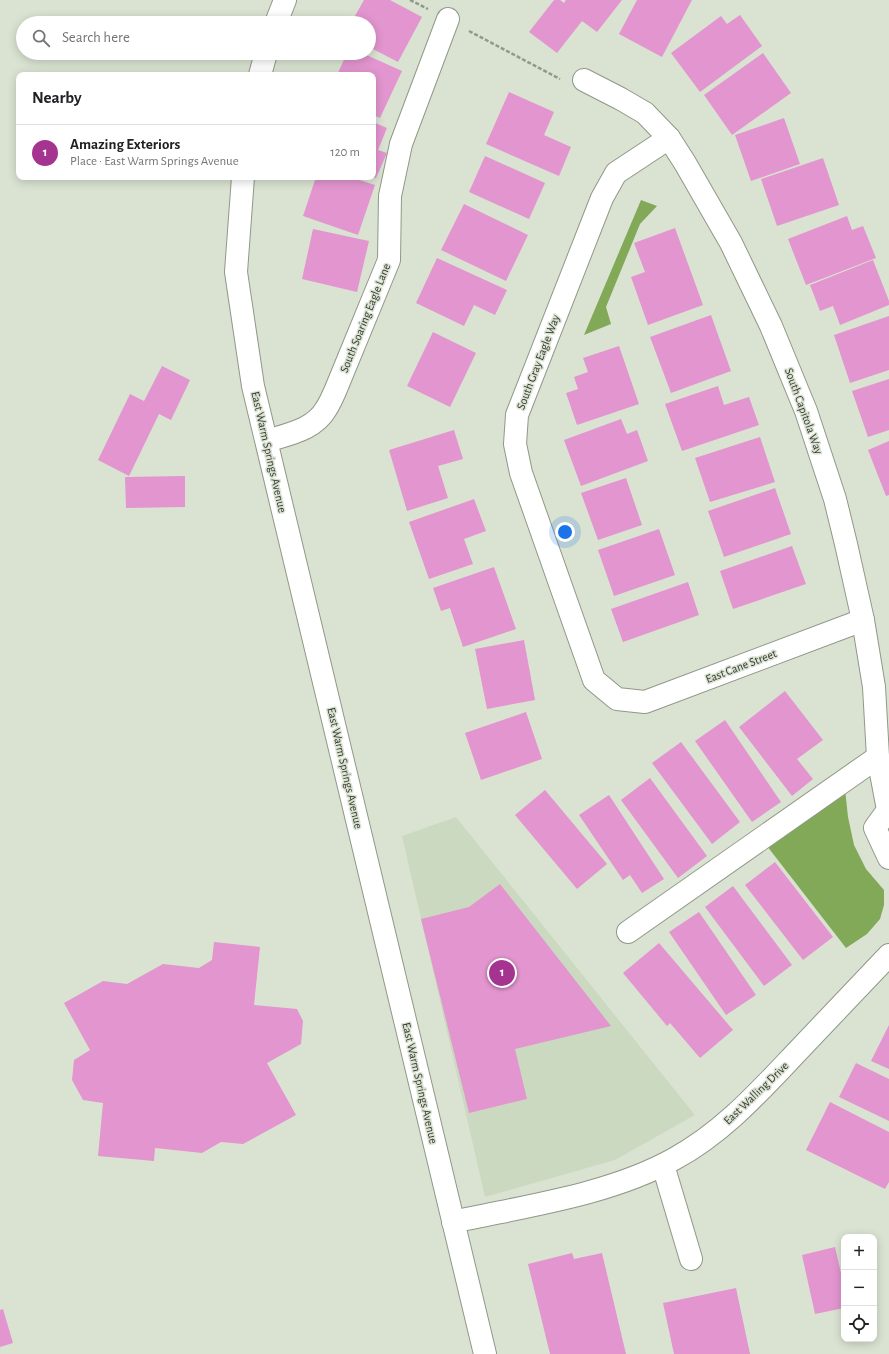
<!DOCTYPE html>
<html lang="en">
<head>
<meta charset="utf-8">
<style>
  :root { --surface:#fff; --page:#f6f6f6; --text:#202124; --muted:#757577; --line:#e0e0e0; --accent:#a53491 }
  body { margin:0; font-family:"Alegreya Sans",sans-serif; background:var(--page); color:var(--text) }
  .controls { position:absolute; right:12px; bottom:12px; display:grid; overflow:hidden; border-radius:8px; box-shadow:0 2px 10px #0003 }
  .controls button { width:36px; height:36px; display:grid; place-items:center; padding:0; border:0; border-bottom:1px solid var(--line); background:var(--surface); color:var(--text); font:20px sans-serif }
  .you { position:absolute; left:565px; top:532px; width:14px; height:14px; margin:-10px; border:3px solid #fff; border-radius:50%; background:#1a73e8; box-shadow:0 0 0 6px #1a73e833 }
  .badge { display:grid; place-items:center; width:26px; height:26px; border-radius:50%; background:var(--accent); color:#fff; font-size:13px; font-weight:700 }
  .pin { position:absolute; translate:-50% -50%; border:2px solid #fff; box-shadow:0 1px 4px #0006 }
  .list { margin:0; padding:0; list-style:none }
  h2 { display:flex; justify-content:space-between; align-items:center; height:52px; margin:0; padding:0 16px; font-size:17px }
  h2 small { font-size:13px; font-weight:400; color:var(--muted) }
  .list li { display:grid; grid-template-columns:26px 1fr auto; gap:12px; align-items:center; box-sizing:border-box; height:56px; padding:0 16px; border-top:1px solid var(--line) }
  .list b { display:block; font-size:15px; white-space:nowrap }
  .list p { margin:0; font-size:13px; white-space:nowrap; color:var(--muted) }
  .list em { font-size:13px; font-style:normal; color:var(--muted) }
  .icon { flex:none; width:22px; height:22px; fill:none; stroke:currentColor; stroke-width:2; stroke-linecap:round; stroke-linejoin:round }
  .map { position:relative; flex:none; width:889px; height:1354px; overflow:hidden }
  .search { position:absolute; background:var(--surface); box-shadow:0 2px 10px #0003; left:16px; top:16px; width:360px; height:44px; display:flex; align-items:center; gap:10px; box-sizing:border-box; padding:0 14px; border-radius:22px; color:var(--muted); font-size:15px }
  .panel { position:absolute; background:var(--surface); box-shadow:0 2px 10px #0003; left:16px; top:72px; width:360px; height:108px; border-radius:8px }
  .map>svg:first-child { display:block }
  .built { fill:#ccd9c1 }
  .water { fill:#82a957 }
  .building { fill:#e295cf }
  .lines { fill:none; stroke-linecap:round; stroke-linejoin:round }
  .minor-casing { stroke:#909888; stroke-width:24 }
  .path { stroke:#91988c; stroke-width:2.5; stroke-dasharray:4 2; stroke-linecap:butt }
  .minor { stroke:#fff; stroke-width:22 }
  .labels { text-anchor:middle; stroke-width:3; stroke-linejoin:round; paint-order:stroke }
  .street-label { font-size:12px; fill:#363933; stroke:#dae3d2 }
</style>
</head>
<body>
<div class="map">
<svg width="889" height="1354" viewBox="0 0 889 1354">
  <rect width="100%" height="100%" fill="#dae3d2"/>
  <!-- built -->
  <polygon class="built" points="456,817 695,1115 615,1160 485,1197 402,836"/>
  <!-- water -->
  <g class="water">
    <polygon points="641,200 657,206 640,224 606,307 611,324 584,335"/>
    <polygon points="845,789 848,817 854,845 866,869 884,890 884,905 880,919 867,934 846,948 767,846"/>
  </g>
  <!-- building -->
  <g class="building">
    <polygon points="364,0 390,0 422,17 398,62 369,47 369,23 351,23"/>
    <polygon points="554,0 560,0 564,3 566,0 622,0 597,32 582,21 557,53 529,32"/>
    <polygon points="637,0 692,0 662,57 619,34"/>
    <polygon points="740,15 762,46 700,92 671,53 721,16 727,24"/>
    <polygon points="347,53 362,53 402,71 380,118 373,115 373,75 337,75"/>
    <polygon points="763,53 791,93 732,135 704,95"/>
    <polygon points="509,92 554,112 544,135 571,147 559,176 486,144"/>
    <polygon points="784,118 800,164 751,181 735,135"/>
    <polygon points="373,122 387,128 378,150 387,153 376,178 373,177"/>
    <polygon points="485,156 545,183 529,219 469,192"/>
    <polygon points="823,158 839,205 777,226 761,179"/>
    <polygon points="316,177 350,177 375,185 358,235 303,216"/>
    <polygon points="464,204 528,235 506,281 441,250"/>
    <polygon points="847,216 852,230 863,226 876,258 806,285 788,239"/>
    <polygon points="675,228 703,305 648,325 631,277 645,272 634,243"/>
    <polygon points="313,229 369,241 357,292 302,279"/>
    <polygon points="437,258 507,290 495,315 474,305 464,326 416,303"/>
    <polygon points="873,260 889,301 889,305 840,325 833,306 820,311 810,285"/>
    <polygon points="711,315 731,371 671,393 650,337"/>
    <polygon points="889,316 889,370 850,383 834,335"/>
    <polygon points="433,332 476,353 450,407 407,386"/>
    <polygon points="619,346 639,404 577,425 566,393 578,389 574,377 588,372 583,358"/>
    <polygon points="162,366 190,380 171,420 159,414 129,476 98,460 130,394 144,401"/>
    <polygon points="889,379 889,430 868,437 852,391"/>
    <polygon points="718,386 724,405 749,397 759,425 682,451 665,404"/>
    <polygon points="621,419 627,434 637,430 648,461 581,486 564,440"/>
    <polygon points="454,430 463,459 438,466 448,498 407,511 389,450"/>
    <polygon points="760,437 775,482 710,502 695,458"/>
    <polygon points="889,441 889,495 886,496 868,450"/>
    <polygon points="185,476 185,507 126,508 125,477"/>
    <polygon points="626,478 642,525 598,540 581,493"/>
    <polygon points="775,488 791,534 724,557 708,511"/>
    <polygon points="474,499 486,531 464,539 473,564 429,579 409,522"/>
    <polygon points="659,529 675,575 614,596 598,550"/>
    <polygon points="792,546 806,584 733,609 720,571"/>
    <polygon points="494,567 516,629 463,647 450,608 441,611 433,588"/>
    <polygon points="688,582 699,615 623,642 611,609"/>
    <polygon points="524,640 535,700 487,709 475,649"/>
    <polygon points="785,691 823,740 797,759 813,779 792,796 739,727"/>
    <polygon points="526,712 542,759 481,780 465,733"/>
    <polygon points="725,720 781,802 752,822 695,741"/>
    <polygon points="681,742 740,822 712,844 652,763"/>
    <polygon points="650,778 707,856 678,878 621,800"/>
    <polygon points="545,790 607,864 577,889 515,815"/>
    <polygon points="609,795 664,879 642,893 630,875 623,880 579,815"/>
    <polygon points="775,862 833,937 803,960 745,885"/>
    <polygon points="500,884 611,1026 515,1049 527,1099 469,1113 421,919 469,907"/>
    <polygon points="733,886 792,965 764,986 705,907"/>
    <polygon points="699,912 756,995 726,1015 669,932"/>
    <polygon points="214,942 260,947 254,1005 297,1009 303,1021 301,1044 267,1063 296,1115 243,1144 221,1142 202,1153 155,1148 154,1161 98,1156 103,1103 83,1100 72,1080 74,1060 90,1050 64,1003 103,981 127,984 163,964 199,968 212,960"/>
    <polygon points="659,943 733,1030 700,1058 670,1023 667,1026 623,973"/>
    <polygon points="889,1025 889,1069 871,1061"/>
    <polygon points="856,1063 889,1079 889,1121 839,1097"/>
    <polygon points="830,1102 889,1132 889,1182 885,1189 806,1150"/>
    <polygon points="835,1247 844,1286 844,1308 815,1314 802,1255"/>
    <polygon points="572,1253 574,1259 602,1253 626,1354 550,1354 528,1264"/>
    <polygon points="736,1288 750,1354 674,1354 663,1303"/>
    <polygon points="3,1309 13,1343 0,1347 0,1310"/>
  </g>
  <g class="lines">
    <!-- minor casing -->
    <g class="minor-casing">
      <g id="minor">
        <polyline points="276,23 285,0"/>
        <polyline points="260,75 266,53"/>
        <polyline points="584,80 621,99 645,113 669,138 685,163 731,243 771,326 806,411 835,499 846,544 863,620 874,687 878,757 888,810 875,828 889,858"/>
        <polyline points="669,138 616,173 602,198 517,415 515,444 521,473 594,680 617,699 645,702 863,620"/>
        <polyline points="243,177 236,272 253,386 485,1354"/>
        <path d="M267,441C288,434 314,430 326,409C330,403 333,396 336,389L389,260L390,196L401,144L448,19"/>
        <polyline points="628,932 878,757"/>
        <polyline points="663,1165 691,1259"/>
        <path d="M453,1222C525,1206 609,1195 674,1159C722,1133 758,1093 795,1054C826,1021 858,988 889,955"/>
      </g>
    </g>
    <!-- path -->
    <g class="path">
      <polyline points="410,0 428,9"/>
      <polyline points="469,31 560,79"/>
    </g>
    <!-- minor -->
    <use href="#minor" class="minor"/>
  </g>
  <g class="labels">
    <!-- street labels -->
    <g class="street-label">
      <text transform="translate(365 318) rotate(-68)" y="4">South Soaring Eagle Lane</text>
      <text transform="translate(538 362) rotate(-69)" y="4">South Gray Eagle Way</text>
      <text transform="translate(804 411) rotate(70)" y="4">South Capitola Way</text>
      <text transform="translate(269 452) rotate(77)" y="4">East Warm Springs Avenue</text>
      <text transform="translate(741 666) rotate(-21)" y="4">East Cane Street</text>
      <text transform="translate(345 768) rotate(77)" y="4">East Warm Springs Avenue</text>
      <text transform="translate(420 1083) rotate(77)" y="4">East Warm Springs Avenue</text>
      <text transform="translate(756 1093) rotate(-44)" y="4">East Walling Drive</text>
    </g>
  </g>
</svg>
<div class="controls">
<button>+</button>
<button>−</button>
<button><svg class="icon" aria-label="locate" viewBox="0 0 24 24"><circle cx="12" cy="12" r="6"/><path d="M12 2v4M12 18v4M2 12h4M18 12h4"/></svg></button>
</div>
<div class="you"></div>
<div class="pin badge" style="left:502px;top:973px">1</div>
<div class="search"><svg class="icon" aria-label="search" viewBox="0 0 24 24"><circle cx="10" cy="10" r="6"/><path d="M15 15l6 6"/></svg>Search here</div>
<section class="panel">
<h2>Nearby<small></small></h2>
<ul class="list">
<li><span class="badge">1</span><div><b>Amazing Exteriors</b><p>Place · East Warm Springs Avenue</p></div><em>120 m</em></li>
</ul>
</section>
</div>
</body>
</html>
